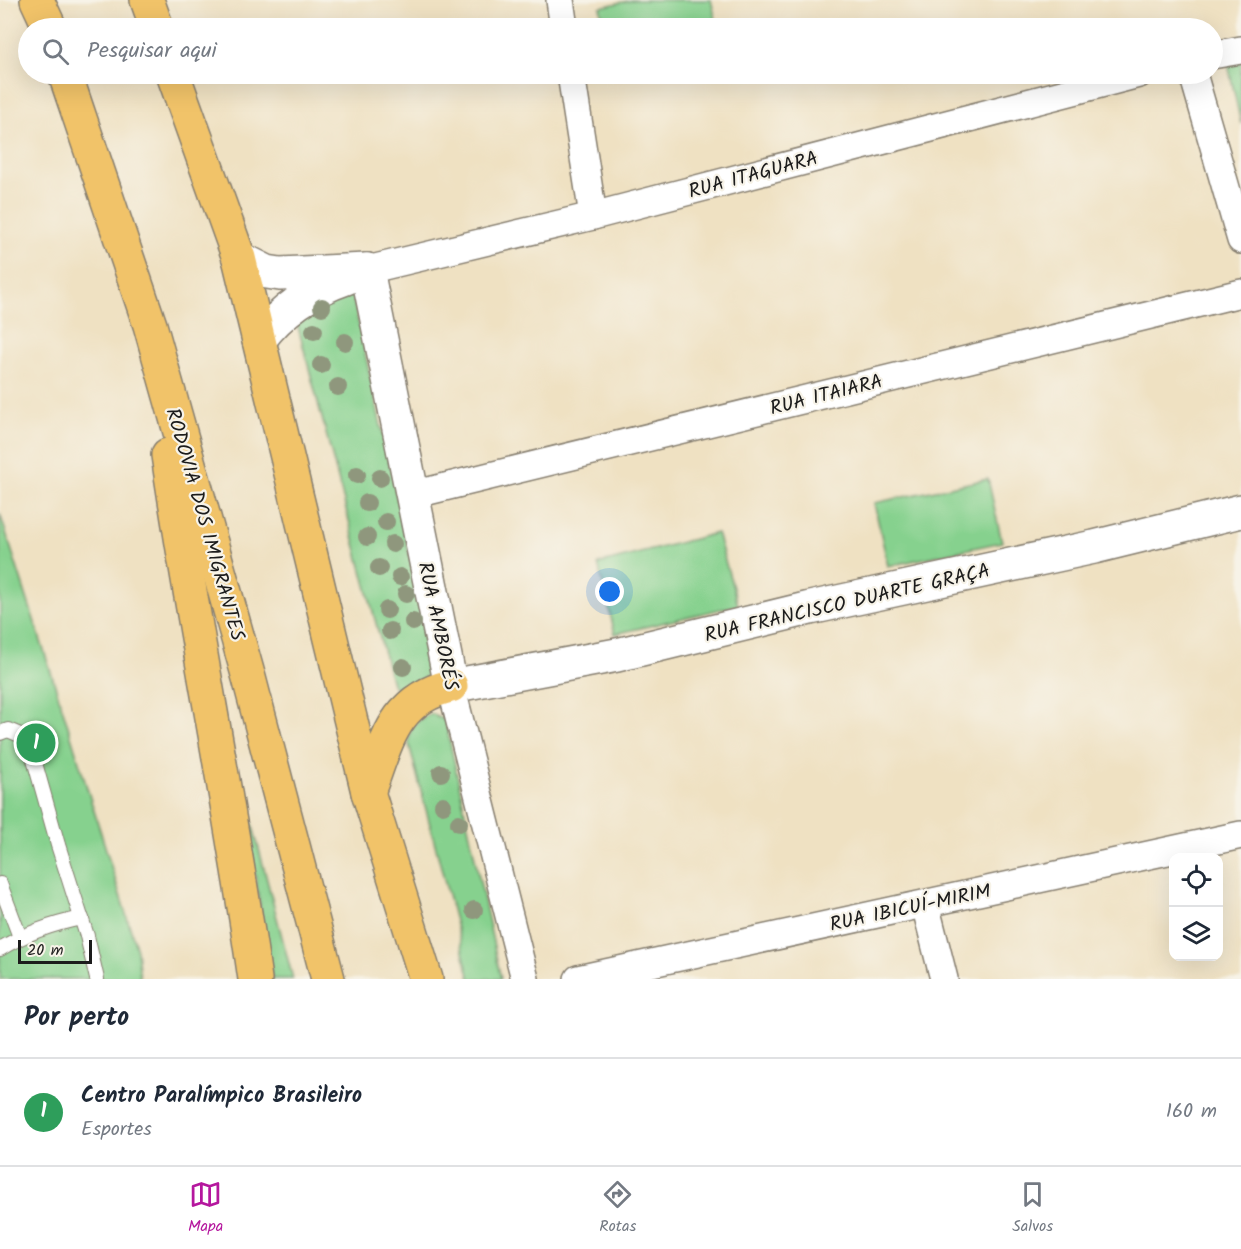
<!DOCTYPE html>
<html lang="pt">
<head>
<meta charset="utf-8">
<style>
  :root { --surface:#fff; --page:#f2f2f3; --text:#1f2937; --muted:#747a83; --line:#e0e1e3; --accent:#b5179e }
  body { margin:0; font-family:Kalam,sans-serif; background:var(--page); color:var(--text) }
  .controls { position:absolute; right:18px; bottom:18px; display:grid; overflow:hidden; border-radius:12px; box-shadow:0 6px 24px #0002 }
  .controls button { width:54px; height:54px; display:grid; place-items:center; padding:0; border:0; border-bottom:2px solid var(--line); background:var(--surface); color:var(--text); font:30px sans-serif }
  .scale { position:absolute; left:18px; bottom:15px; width:74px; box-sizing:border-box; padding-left:6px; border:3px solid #1c1c1c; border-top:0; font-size:16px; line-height:21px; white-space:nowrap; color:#1c1c1c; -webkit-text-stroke:4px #f7f3e8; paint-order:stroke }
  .you { position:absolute; left:610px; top:592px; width:21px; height:21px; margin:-15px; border:4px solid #fff; border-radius:50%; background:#1a73e8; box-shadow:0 0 0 9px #1a73e833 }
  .badge { display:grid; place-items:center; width:39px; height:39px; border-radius:50%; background:var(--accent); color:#fff; font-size:20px; font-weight:700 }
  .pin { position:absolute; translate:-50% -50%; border:3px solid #fff; box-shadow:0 2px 6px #0006 }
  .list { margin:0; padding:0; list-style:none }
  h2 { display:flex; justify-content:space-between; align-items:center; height:78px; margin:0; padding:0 24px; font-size:26px }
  h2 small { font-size:20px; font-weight:400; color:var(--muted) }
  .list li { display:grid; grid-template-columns:39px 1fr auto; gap:18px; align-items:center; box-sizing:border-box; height:108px; padding:0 24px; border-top:2px solid var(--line) }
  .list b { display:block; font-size:22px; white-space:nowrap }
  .list p { margin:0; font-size:20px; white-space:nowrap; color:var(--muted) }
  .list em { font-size:20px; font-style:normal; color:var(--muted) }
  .icon { flex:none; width:33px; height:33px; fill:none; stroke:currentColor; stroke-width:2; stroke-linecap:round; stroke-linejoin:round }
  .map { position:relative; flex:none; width:1241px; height:979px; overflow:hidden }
  .search { position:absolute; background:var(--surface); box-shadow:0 6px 24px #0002; left:18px; right:18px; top:18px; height:66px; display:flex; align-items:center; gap:15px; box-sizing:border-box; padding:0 21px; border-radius:33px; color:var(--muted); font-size:22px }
  .sheet { height:186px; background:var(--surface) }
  nav { display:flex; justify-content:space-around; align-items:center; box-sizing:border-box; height:84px; border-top:2px solid var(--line); background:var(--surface); font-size:16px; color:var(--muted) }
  nav a { display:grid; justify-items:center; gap:3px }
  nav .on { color:var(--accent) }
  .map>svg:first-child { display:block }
  .green { fill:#86d18e; stroke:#517655; stroke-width:1.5 }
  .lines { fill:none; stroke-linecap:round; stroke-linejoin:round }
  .service-casing { stroke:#867e6f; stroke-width:16 }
  .minor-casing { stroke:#867e6f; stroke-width:30 }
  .tertiary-casing { stroke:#867e6f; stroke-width:36 }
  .motorway-casing { stroke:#867e6f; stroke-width:36 }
  .service { stroke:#fff; stroke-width:14 }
  .minor { stroke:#fff; stroke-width:27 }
  .tertiary { stroke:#fff; stroke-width:33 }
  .motorway { stroke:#f1c369; stroke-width:33 }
  .tree { fill:#8f977d }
  .labels { text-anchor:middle; stroke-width:4.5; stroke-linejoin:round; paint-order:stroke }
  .street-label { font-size:20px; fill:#1c1c1c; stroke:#f7f3e8 }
</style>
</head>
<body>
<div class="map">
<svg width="1241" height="979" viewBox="0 0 1241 979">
  <rect width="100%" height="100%" fill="#f7f3e8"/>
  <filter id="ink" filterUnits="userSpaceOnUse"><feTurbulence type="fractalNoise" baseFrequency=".0167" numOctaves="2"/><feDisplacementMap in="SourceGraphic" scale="12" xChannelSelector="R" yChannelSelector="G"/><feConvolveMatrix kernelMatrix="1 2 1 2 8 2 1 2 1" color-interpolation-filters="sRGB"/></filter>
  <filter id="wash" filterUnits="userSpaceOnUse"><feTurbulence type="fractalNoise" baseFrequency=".008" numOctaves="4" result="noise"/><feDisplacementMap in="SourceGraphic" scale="24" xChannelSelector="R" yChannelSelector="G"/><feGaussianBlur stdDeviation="1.35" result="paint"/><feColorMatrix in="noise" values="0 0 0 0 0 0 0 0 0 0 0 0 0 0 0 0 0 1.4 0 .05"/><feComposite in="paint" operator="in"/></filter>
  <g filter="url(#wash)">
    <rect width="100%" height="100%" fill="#efe1c2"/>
    <!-- green -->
    <g class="green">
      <polygon points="632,0 711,0 718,28 605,28 600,7"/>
      <polygon points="1241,61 1241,124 1228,64"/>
      <path d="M344,294H352L431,653C433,674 425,680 407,689L395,687L392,684L297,323L300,318Z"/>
      <polygon points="988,479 1002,542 888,566 874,503"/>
      <polygon points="0,514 63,710 137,950 140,979 0,979"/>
      <polygon points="717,533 738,605 615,634 598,564"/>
      <path d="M433,714L444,720L448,733L501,979H470L409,744C408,728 418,717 433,714Z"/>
      <polygon points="244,795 245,796 293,979 272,979 242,796"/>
    </g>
  </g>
  <g filter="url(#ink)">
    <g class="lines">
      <!-- service casing -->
      <g class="service-casing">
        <g id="service">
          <polyline points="0,733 8,730 20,735 31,749 58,845 87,936 97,979"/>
          <polyline points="0,884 20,937"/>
          <path d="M0,949C26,933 52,924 82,918"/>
        </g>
      </g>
      <!-- minor casing -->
      <g class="minor-casing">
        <g id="minor">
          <polyline points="560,0 564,28"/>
          <polyline points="1212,55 1241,50"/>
          <polyline points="571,74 593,216"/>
          <polyline points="1193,74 1241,240"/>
          <polyline points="367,270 593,216 1139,74"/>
          <polyline points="412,495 1241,293"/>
          <polyline points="451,686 525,979"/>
          <polyline points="925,904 944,979"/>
          <polyline points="578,979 1241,835"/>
        </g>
      </g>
      <!-- tertiary casing -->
      <g class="tertiary-casing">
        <g id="tertiary">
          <polyline points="239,258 267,272 280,274 367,270"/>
          <polyline points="367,270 451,686 617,655 810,608 1094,547 1241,511"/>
          <path d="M259,340C281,311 311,290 346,278"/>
        </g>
      </g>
      <!-- motorway casing -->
      <g class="motorway-casing">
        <g id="motorway">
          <polyline points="37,0 50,28"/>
          <polyline points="147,0 157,28"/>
          <polyline points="65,74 150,325 249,678 328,979"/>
          <polyline points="173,74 239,258 368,792 426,979"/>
          <path d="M168,455C194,630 230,804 255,979"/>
          <path d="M368,792C387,743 393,699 451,686"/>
        </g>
      </g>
      <!-- service -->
      <use href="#service" class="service"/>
      <!-- minor -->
      <use href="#minor" class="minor"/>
      <!-- tertiary -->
      <use href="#tertiary" class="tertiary"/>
      <!-- motorway -->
      <use href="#motorway" class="motorway"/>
    </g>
    <!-- trees -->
    <g class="tree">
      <circle cx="322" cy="307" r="9"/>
      <circle cx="314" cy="331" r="9"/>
      <circle cx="345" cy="342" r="9"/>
      <circle cx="321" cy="365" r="9"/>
      <circle cx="338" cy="387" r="9"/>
      <circle cx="357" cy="475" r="9"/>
      <circle cx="380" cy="478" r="9"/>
      <circle cx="367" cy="503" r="9"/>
      <circle cx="386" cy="522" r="9"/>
      <circle cx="367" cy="537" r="9"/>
      <circle cx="393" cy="544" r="9"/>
      <circle cx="379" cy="568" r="9"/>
      <circle cx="400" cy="577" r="9"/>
      <circle cx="406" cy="594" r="9"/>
      <circle cx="387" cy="610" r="9"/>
      <circle cx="413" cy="622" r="9"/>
      <circle cx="390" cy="631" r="9"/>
      <circle cx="403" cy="667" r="9"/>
      <circle cx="441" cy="773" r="9"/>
      <circle cx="443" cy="805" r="9"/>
      <circle cx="459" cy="823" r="9"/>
      <circle cx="474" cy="910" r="9"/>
    </g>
  </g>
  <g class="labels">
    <!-- street labels -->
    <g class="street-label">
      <text transform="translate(753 174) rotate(-15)" y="7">RUA ITAGUARA</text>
      <text transform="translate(826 394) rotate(-14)" y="7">RUA ITAIARA</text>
      <text transform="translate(206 524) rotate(74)" y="7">RODOVIA DOS IMIGRANTES</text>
      <text transform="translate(847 602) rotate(-13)" y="7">RUA FRANCISCO DUARTE GRAÇA</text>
      <text transform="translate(439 626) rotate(78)" y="7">RUA AMBORÉS</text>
      <text transform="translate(910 907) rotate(-12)" y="7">RUA IBICUÍ-MIRIM</text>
    </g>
  </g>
</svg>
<div class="controls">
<button><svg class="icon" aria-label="locate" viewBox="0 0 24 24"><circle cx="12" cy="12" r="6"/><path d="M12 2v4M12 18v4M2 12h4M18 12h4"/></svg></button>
<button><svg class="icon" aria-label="layers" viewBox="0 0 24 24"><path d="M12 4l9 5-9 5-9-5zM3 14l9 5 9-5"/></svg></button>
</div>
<div class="scale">20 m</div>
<div class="you"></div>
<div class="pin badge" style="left:36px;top:743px;background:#2e9e5b">1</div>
<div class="search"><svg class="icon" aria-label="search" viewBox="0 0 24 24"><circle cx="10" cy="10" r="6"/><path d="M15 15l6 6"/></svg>Pesquisar aqui</div>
</div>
<section class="sheet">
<h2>Por perto<small></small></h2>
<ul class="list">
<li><span class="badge" style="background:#2e9e5b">1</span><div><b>Centro Paralímpico Brasileiro</b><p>Esportes</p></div><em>160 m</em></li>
</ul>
</section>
<nav>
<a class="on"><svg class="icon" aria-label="map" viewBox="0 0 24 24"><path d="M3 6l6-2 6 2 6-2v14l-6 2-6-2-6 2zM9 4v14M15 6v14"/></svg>Mapa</a>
<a><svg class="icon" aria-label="directions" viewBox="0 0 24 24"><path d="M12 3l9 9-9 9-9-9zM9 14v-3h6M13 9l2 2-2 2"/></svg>Rotas</a>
<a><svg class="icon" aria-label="saved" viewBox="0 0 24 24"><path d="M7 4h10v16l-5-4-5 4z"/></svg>Salvos</a>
</nav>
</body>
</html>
